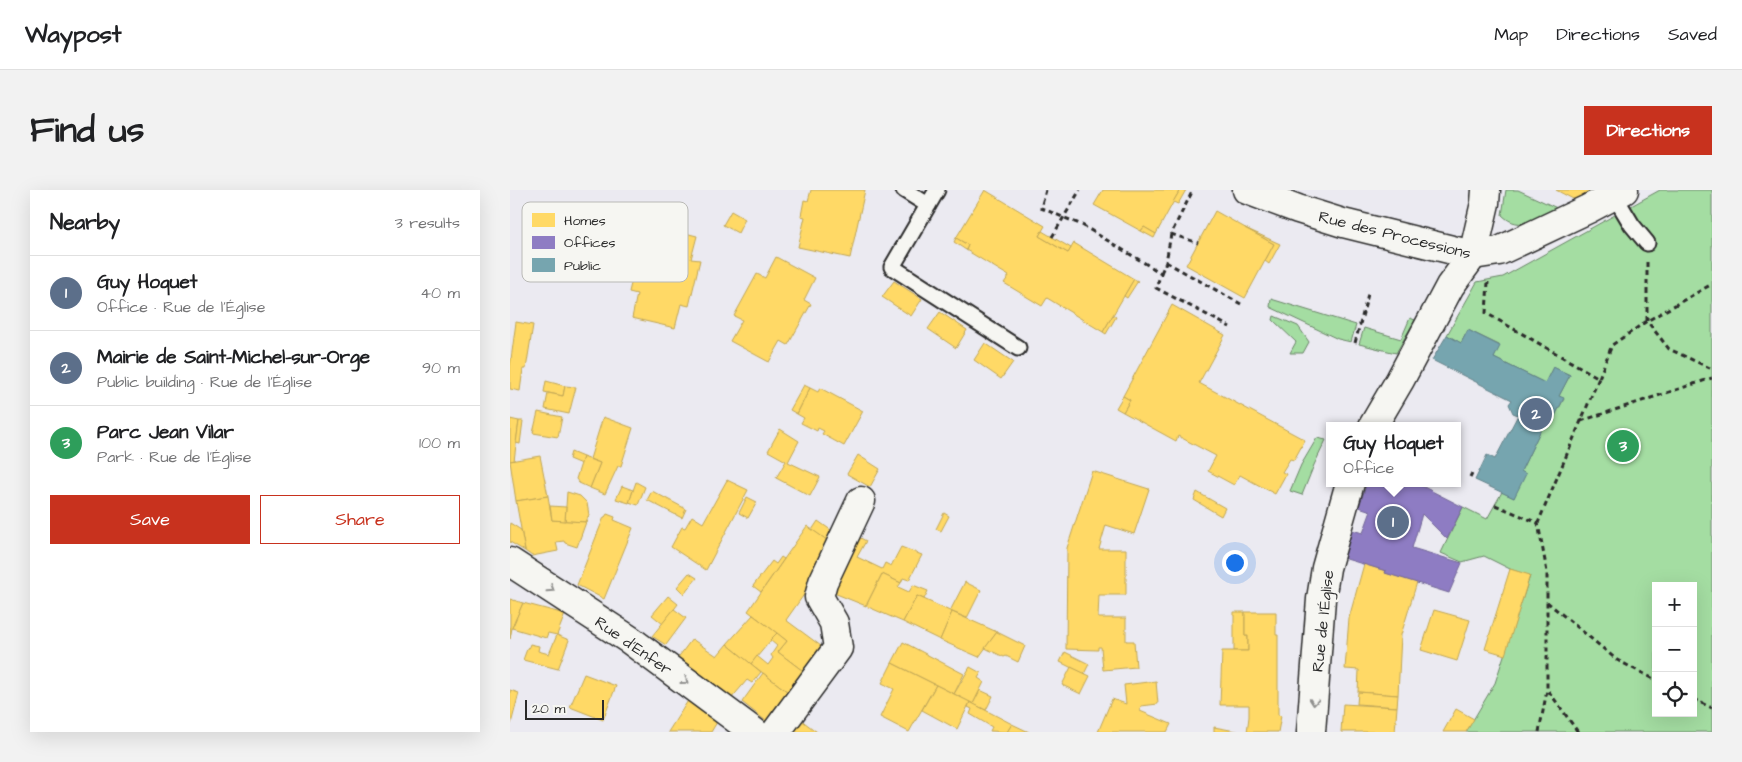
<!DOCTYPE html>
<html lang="en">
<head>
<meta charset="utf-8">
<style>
  :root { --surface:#fff; --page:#f2f2f2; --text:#202124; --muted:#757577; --line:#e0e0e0; --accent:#c8321e }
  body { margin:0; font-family:"Architects Daughter",sans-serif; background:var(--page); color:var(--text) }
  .controls { position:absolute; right:15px; bottom:15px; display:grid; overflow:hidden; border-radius:0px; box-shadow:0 5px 20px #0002 }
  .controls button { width:45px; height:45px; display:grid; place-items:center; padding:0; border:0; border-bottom:1px solid var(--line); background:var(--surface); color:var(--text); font:25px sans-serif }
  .scale { position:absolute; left:15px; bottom:12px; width:79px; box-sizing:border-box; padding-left:5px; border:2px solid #2b2b2b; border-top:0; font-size:14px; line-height:18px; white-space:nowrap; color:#2b2b2b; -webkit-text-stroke:4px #f6f6f2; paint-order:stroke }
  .you { position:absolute; left:724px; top:372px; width:18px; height:18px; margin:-12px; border:4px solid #fff; border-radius:50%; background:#1a73e8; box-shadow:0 0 0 8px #1a73e833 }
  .badge { display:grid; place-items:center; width:32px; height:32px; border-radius:50%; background:var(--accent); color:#fff; font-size:16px; font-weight:700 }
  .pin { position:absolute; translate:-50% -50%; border:2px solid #fff; box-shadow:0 1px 5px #0006 }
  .popup { position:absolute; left:816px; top:232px; width:135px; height:65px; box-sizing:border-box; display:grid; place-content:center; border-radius:0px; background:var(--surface); filter:drop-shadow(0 1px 4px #0005); font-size:16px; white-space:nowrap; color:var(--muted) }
  .popup b { font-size:19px; color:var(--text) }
  .popup::after { content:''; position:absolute; left:50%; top:100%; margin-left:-10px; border:10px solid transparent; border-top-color:var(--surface) }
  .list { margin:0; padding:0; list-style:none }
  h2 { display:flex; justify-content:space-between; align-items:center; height:65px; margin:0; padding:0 20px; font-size:21px }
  h2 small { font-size:16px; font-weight:400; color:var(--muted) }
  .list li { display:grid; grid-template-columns:32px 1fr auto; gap:15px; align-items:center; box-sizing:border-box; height:75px; padding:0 20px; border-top:1px solid var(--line) }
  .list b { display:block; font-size:19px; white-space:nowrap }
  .list p { margin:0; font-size:16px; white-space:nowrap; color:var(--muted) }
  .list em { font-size:16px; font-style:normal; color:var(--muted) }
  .actions { display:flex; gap:10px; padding:15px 20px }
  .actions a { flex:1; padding:11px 0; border:1px solid var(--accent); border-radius:0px; text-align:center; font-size:18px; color:var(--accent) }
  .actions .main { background:var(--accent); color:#fff }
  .icon { flex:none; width:28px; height:28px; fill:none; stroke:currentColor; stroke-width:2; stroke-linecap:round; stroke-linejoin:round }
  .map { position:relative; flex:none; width:1202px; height:542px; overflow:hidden; border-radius:0px }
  header { display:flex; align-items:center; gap:30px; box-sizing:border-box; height:70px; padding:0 25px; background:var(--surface); border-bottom:1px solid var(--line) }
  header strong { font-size:24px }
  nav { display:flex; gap:28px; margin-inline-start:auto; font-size:18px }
  .intro { display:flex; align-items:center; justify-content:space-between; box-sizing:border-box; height:120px; padding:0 30px }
  h1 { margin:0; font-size:35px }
  .button { padding:12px 22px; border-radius:0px; background:var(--accent); color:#fff; font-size:18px; font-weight:700 }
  main { display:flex; gap:30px; padding:0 30px }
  aside { flex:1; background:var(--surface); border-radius:0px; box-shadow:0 5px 20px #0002 }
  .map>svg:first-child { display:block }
  .green { fill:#a4dda2; stroke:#688466; fill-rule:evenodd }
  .homes { fill:#ffd966; stroke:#bfa554 }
  .offices { fill:#8e7cc3; stroke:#706495 }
  .public { fill:#76a5af; stroke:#608087 }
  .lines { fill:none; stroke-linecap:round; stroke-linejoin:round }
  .service-casing { stroke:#2b2b2b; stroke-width:19 }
  .minor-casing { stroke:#2b2b2b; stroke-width:31 }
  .tertiary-casing { stroke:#2b2b2b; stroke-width:31 }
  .path { stroke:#2b2b2b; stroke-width:3; stroke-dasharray:5 4; stroke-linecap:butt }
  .service { stroke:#f6f6f2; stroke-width:15 }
  .minor { stroke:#f6f6f2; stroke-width:28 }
  .tertiary { stroke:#f6f6f2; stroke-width:28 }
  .oneway { stroke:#90908e }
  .labels { text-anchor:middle; stroke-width:5; stroke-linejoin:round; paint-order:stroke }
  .street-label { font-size:16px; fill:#2b2b2b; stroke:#f6f6f2 }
  .key { fill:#f6f6f2; stroke:#b9b9b6; stroke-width:1 }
  .key-label { font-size:14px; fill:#2b2b2b }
</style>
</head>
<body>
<header>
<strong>Waypost</strong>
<nav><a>Map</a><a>Directions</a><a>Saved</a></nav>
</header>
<div class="intro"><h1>Find us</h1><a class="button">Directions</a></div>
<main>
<aside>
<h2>Nearby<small>3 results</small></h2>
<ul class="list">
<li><span class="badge" style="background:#5c6f8a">1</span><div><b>Guy Hoquet</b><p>Office · Rue de l'Église</p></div><em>40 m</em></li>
<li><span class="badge" style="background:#5c6f8a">2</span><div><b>Mairie de Saint-Michel-sur-Orge</b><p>Public building · Rue de l'Église</p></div><em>90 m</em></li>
<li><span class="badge" style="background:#2e9e5b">3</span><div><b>Parc Jean Vilar</b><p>Park · Rue de l'Église</p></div><em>100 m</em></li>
</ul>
<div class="actions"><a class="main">Save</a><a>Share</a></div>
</aside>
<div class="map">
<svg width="1202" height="542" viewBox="0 0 1202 542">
  <rect width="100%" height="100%" fill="#ebeaf1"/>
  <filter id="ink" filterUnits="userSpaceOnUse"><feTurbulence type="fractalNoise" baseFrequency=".02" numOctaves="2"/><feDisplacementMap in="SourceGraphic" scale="10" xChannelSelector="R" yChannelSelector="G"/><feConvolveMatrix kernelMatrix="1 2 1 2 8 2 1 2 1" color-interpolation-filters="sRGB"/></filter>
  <g filter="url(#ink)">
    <!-- green -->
    <g class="green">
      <path d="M996,0H1008L1049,19C1029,28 1010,43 992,25Z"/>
      <path d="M1150,0H1202V542H956L985,493L1020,386L1000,379L974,366L952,372L931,363L953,317L977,329L992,302L1004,308L1011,281L1037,227L1043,229L1054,209L1049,206L1060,185L1043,177L1035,193L984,168L989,155L958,140L951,153L937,145L967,92L993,87ZM1146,396H1183V523H1146Z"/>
      <polygon points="761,109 846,135 841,152 828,149 760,117"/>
      <polygon points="764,126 788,136 799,152 793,163 780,163 786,152 763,130"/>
      <polygon points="900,128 905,130 886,163 849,154 854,138 891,149"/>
      <polygon points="807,248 816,250 804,275 792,305 780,301 791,275"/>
    </g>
    <!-- homes -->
    <g class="homes">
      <polygon points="301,0 355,0 340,68 288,57 295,27 291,26 294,10 298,11"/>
      <polygon points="475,0 535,36 529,46 558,63 564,53 624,89 593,142 537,108 532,116 494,93 499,86 456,60 458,55 446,48"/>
      <polygon points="593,0 670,0 646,44 634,37 631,41 584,15"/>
      <polygon points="670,0 676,0 668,14 663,12"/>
      <polygon points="1046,0 1081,0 1065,10"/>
      <polygon points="221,21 235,29 228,43 213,35"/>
      <polygon points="705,21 764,54 735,108 676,75"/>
      <polygon points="143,35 187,46 181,69 190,70 179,116 171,114 165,138 122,128 127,104 119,102 130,56 138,59"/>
      <polygon points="634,37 646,44 644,48 631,41"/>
      <polygon points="735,38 770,54 759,74 755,71 764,54"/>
      <polygon points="532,41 561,58 558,63 529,46"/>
      <polygon points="446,48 458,55 456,60 444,52"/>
      <polygon points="266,67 305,88 294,110 301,114 278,155 271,151 259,172 220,151 232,130 224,126 247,84 255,88"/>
      <polygon points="624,89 628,91 617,108 614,106"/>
      <polygon points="384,91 412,109 401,126 372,107"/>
      <polygon points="662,115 715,145 689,193 795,250 784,270 780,269 772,282 776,284 765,304 730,285 724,295 698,281 706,266 668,246 666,251 613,222 620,210 613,206"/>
      <polygon points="430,122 457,140 446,158 418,139"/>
      <polygon points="603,125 606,127 596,144 593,142"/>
      <polygon points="6,132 23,135 16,179 13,179 10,201 0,199 0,177"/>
      <polygon points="475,153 503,172 491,189 464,170"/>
      <polygon points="36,191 55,196 53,206 34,202"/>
      <polygon points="294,195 300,198 287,224 280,220"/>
      <polygon points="55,196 66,197 59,224 35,219 38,203 53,206"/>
      <polygon points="300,198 308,202 310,198 353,221 334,256 312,244 314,241 308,238 307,241 291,233 294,228 287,224"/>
      <polygon points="613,206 620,210 613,222 606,218"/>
      <polygon points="28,222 52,227 48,247 23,243"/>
      <polygon points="93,227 123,238 111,276 108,276 95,304 80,298 90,273 80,269"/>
      <polygon points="0,229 9,231 4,271 0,271"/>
      <polygon points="9,231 13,231 10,254 6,253"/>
      <polygon points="270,239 289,251 278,272 310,287 300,306 266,288 276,271 258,261"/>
      <polygon points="61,262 73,267 71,274 59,269"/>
      <polygon points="348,265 370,279 360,297 337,284"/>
      <polygon points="30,266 38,306 6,311 0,271"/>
      <polygon points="73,267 90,273 80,298 69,293 66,289"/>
      <polygon points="582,281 639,299 624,344 596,335 589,359 616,359 616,405 589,405 588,428 616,428 616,451 624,451 626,477 593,480 591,457 588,457 588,460 556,459 557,358"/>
      <polygon points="217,290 238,300 196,380 161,357 172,337 175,338 182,326 193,333"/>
      <polygon points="126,292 135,297 128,315 119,312"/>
      <polygon points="112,296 123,300 119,313 106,309"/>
      <polygon points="142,301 176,319 172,328 137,310"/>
      <polygon points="57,302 70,306 77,313 79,325 76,332 55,331"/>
      <polygon points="687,302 715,318 711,326 684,310"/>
      <polygon points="38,306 42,330 76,332 67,357 55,353 54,351 46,352 48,361 22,366 15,361 6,311"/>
      <polygon points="237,307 247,312 238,328 229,323"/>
      <polygon points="40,316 56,317 55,331 42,330"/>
      <polygon points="434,323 439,326 431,341 426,339"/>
      <polygon points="97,324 105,327 104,330 123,338 94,409 67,395 94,327 95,327"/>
      <polygon points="308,331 325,343 319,352 302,340"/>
      <polygon points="0,333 11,340 15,361 0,352"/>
      <polygon points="297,336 324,355 317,372 276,430 311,456 293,481 268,462 277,451 238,421"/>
      <polygon points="347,346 356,351 347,367 372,379 375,373 381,376 391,357 412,365 399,390 393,388 391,393 372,384 356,416 319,401"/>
      <polygon points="271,367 274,369 251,402 243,396 262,371 266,374"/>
      <polygon points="854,374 876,381 875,383 907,392 891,445 888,505 848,502 849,480 835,479 839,428"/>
      <polygon points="1000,379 1020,385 995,465 975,459"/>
      <polygon points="179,383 187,388 174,404 167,397"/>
      <polygon points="372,384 391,393 388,397 399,402 403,395 418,401 414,409 407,406 393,432 356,416"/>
      <polygon points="455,392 471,400 457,428 440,421"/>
      <polygon points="158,406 168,414 153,434 142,425"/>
      <polygon points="407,406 442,422 430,450 393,432"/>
      <polygon points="0,409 13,413 2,438 0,449"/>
      <polygon points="13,413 55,424 47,445 38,443 36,448 2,438"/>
      <polygon points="164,419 176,428 156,455 142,446"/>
      <polygon points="924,420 960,430 947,471 911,460"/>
      <polygon points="442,422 487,442 469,467 430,450"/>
      <polygon points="724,422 735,422 735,446 738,446 738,461 724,461"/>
      <polygon points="735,422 766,422 766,445 768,445 768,525 771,526 768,542 737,542 739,527 739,515 710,515 712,461 738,461 738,446 735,446"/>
      <polygon points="243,425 267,443 241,474 217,454"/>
      <polygon points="487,442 515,456 508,472 496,466 494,467 475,458"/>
      <polygon points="267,443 277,451 268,462 293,481 278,502 241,474 247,466 258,475 263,468 261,465 267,456 260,450"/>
      <polygon points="47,445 59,450 48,479 13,470 17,459 18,459 20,454 29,456 28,461 39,464"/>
      <polygon points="182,449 207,466 217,454 251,482 242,493 237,490 220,510 167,469"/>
      <polygon points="393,452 454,484 444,504 382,473"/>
      <polygon points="555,462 579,474 574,484 550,472"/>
      <polygon points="382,473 426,495 399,542 370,527 384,499 372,493"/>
      <polygon points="460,477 471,483 468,488 474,492 463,514 444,504"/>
      <polygon points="561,477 580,486 571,504 552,495"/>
      <polygon points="253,483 278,502 256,531 232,512"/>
      <polygon points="74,484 106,496 93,530 60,517"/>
      <polygon points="646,491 648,514 631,516 630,521 661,534 657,542 588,542 602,509 616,514 614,495"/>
      <polygon points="426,495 460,512 447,539 412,520"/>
      <polygon points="0,500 9,503 1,534 0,533"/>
      <polygon points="470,500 483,506 476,520 463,514"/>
      <polygon points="848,502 888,505 887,517 847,514"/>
      <polygon points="181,506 210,527 201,542 158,542"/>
      <polygon points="460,512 502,534 497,542 480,541 482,537 460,524 462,519 458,517"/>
      <polygon points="833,514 887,517 885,542 831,542"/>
      <polygon points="946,519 964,529 956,542 933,542"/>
      <polygon points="286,526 307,542 274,542"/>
      <polygon points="502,534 519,542 497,542"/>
      <polygon points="704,537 731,542 704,542"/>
    </g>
    <!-- offices -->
    <polygon class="offices" points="857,293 906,293 953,317 937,349 912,324 902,358 952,373 939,403 875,383 876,381 833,368 842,340 853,343 861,321 849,317"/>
    <!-- public -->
    <polygon class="public" points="958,140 990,156 984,168 1035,193 1043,177 1060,185 1049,206 1054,208 1043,230 1037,227 1011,281 1016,284 1004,308 965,290 977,265 985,269 1008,225 1003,223 999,214 1002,210 922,170 937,145 951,153"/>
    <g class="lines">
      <!-- service casing -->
      <g class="service-casing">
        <g id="service">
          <polyline points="394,0 418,15"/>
          <polyline points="427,0 382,77 508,158"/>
          <polyline points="1104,5 1122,35 1137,53"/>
        </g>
      </g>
      <!-- minor casing -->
      <g class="minor-casing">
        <g id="minor">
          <polyline points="863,236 890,190 940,96 963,65 975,13 976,0"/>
          <polyline points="266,542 328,458 324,433 309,407 313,392 351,311"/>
          <polyline points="801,542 811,409 816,378 840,293"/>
        </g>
      </g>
      <!-- tertiary casing -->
      <g class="tertiary-casing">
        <g id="tertiary">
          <polyline points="737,0 788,19 833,33 963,65 989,61 1078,19 1114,0"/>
          <polyline points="0,372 120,450 244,542"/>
        </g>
      </g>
      <!-- path -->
      <g class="path">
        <polyline points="536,0 531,18 572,35 651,83 646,98 720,137"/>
        <polyline points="661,44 688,53"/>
        <polyline points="542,47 570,0"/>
        <polyline points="656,72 731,114"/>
        <polyline points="1137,72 1137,131 1159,159 1202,179"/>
        <polyline points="651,83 656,72 661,44 683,0"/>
        <polyline points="978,92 976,123 1089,188 1028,333"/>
        <polyline points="845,153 858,104"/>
        <polyline points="1089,188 1102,155 1137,131 1202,94"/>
        <polyline points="1071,231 1202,188"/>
        <polyline points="960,287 962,283"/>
        <polyline points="985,315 1028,333 1037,382 1037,499 1068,542"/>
        <polyline points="1037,412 1107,470 1146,490"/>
        <polyline points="1183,509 1202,518"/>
        <polyline points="1029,542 1037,500"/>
      </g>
      <!-- service -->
      <use href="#service" class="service"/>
      <!-- minor -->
      <use href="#minor" class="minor"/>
      <!-- tertiary -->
      <use href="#tertiary" class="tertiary"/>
    </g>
    <!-- one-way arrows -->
    <defs><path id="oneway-chevron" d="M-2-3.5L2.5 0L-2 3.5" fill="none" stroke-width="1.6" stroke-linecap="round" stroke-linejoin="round" transform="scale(1.25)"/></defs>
    <g class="oneway">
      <use href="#oneway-chevron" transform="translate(41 399) rotate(33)"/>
      <use href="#oneway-chevron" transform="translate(175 491) rotate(36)"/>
      <use href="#oneway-chevron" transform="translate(804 512) rotate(95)"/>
    </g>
  </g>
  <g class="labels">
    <!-- street labels -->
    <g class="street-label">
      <text transform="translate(885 44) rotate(14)" y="6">Rue des Processions</text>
      <text transform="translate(812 431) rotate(-84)" y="6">Rue de l'Église</text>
      <text transform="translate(124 455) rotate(35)" y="6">Rue d'Enfer</text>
    </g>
  </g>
  <!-- legend -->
  <rect x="12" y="12" width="166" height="80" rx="8" class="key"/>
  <rect x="22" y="23" width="23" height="14" fill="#ffd966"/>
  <rect x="22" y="46" width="23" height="13" fill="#8e7cc3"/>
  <rect x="22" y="68" width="23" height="14" fill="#76a5af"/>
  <g class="key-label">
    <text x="54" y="35">Homes</text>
    <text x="54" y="57">Offices</text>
    <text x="54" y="80">Public</text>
  </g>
</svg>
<div class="controls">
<button>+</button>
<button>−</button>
<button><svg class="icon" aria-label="locate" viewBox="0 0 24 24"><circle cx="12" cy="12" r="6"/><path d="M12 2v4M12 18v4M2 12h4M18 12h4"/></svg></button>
</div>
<div class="scale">20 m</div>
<div class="you"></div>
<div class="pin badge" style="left:883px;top:332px;background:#5c6f8a">1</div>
<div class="popup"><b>Guy Hoquet</b>Office</div>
<div class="pin badge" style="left:1026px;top:224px;background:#5c6f8a">2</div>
<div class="pin badge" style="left:1113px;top:256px;background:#2e9e5b">3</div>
</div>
</main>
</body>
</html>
